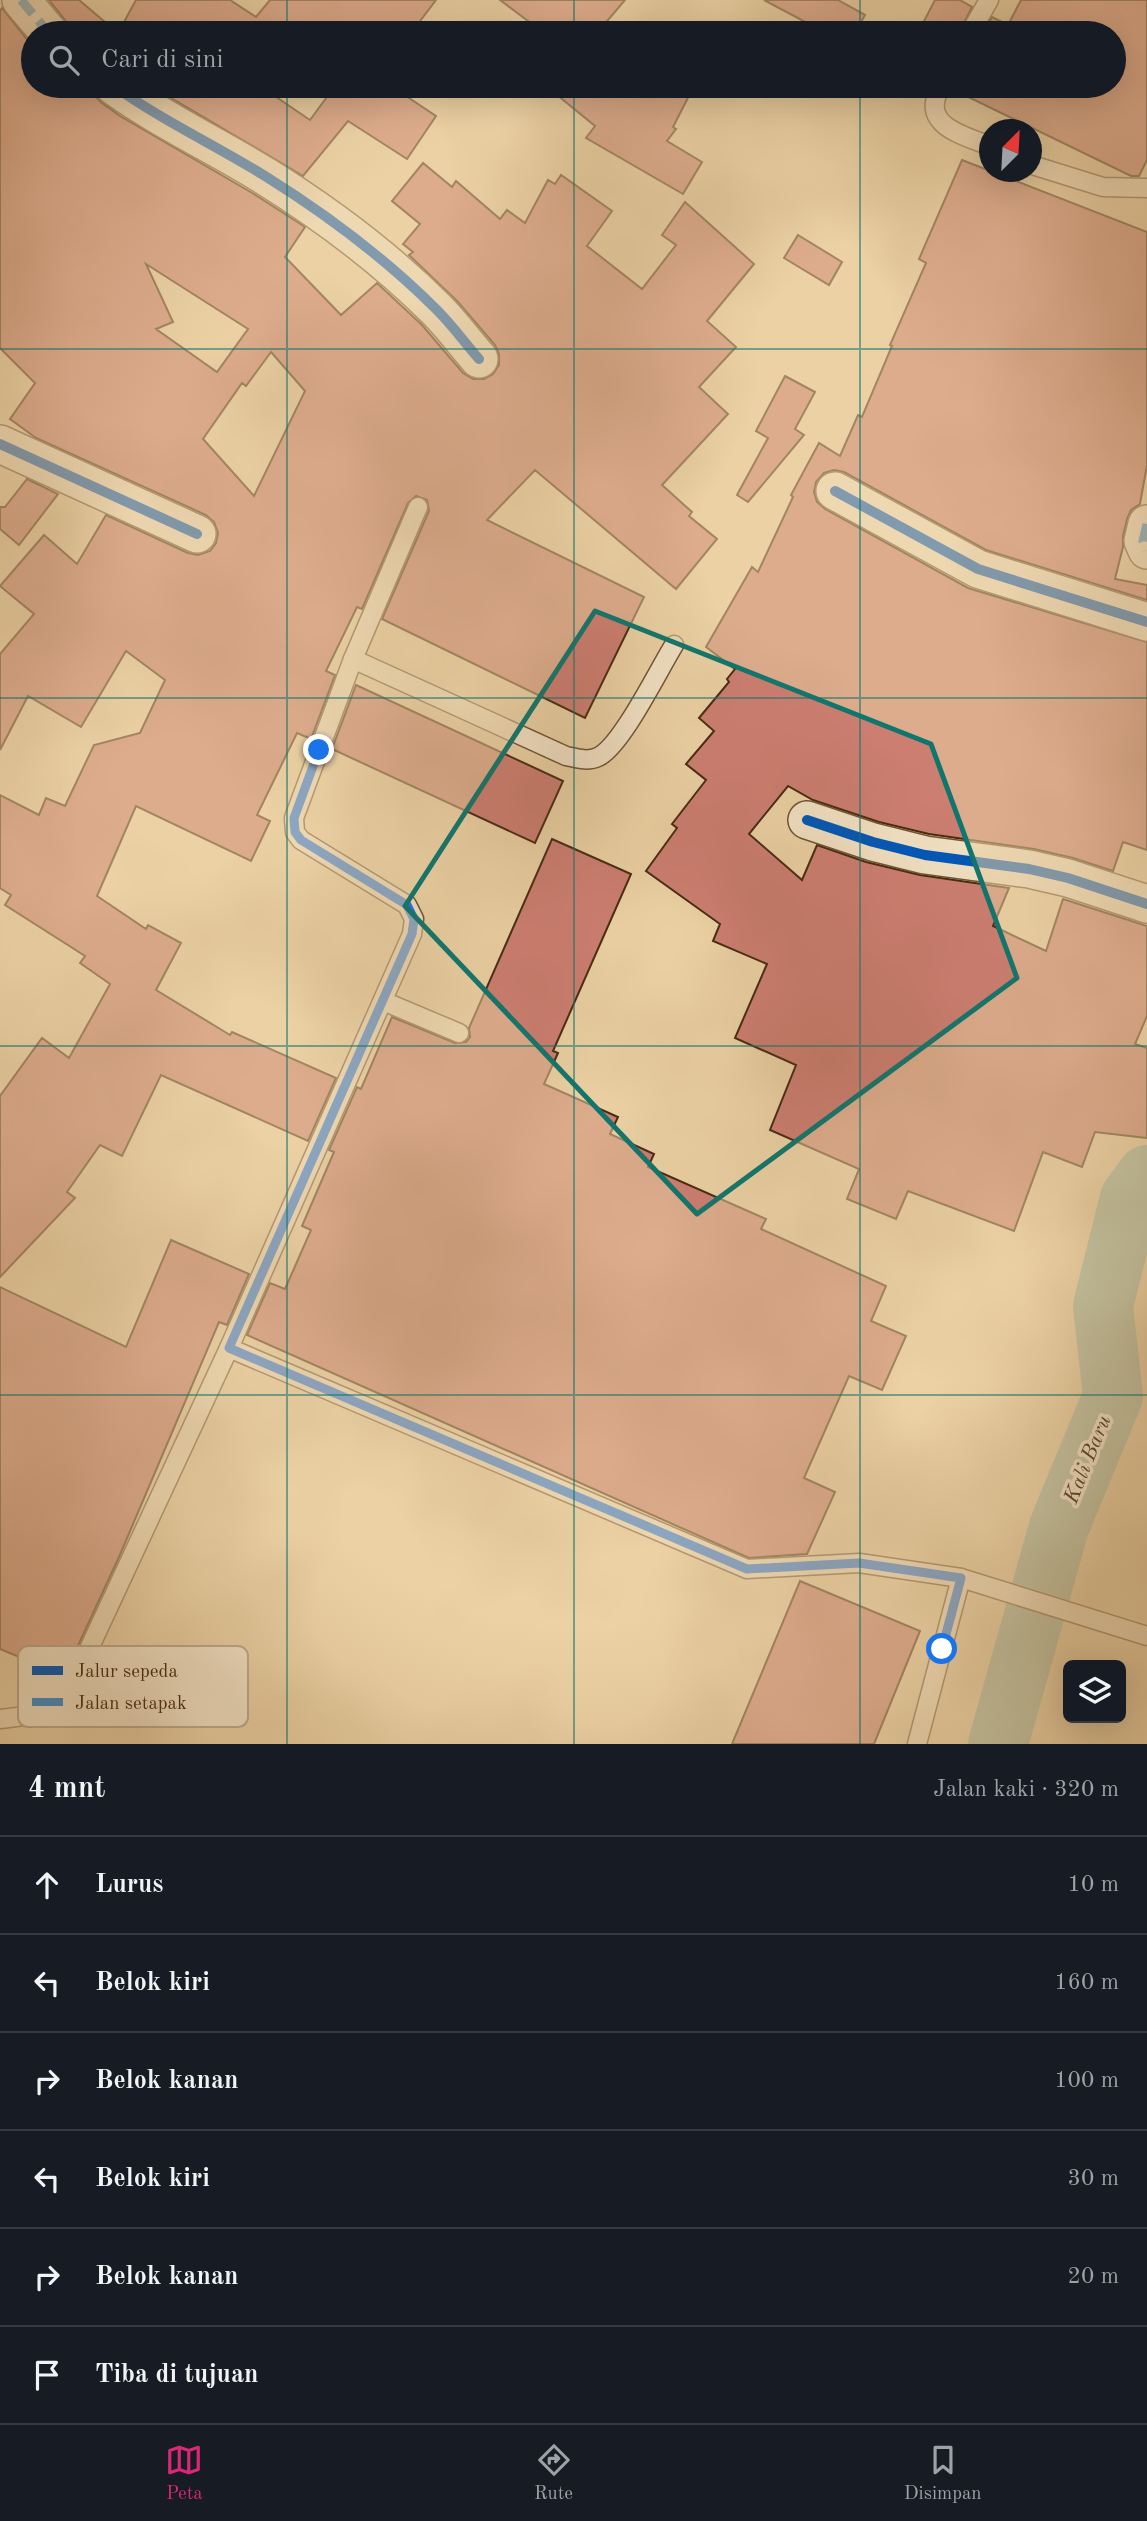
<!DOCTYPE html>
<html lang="id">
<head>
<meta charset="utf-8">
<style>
  :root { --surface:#171b24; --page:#20242c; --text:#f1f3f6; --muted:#9ea1a6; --line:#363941; --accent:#db2777 }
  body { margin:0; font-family:"Old Standard TT",serif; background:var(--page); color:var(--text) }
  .controls { position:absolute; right:21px; bottom:21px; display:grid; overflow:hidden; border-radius:10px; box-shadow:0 7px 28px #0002 }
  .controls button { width:63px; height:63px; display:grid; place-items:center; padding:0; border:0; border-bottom:2px solid var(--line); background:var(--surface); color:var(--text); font:35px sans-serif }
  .compass { position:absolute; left:979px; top:119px; width:63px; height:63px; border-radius:50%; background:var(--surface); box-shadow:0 7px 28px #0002; rotate:24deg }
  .stop { position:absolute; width:21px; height:21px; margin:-16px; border:5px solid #1a73e8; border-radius:50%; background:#fff }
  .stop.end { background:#1a73e8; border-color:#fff; box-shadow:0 2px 7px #0008 }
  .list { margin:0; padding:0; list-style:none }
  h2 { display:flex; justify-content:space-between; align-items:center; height:91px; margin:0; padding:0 28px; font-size:30px }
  h2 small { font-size:23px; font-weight:400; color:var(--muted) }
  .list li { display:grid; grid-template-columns:46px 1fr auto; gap:21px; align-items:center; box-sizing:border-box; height:98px; padding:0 28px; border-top:2px solid var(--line) }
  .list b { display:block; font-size:26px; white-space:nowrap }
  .list em { font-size:23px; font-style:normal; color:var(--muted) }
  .icon { flex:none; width:38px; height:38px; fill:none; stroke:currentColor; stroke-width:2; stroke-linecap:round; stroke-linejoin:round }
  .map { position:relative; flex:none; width:1147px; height:1744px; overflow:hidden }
  .search { position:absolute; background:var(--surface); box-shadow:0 7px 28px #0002; left:21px; right:21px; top:21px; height:77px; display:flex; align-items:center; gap:18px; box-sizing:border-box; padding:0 24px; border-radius:38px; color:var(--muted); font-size:26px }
  .sheet { height:679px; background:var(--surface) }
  nav { display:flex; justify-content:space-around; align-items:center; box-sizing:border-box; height:98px; border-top:2px solid var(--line); background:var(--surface); font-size:19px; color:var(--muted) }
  nav a { display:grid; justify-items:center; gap:4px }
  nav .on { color:var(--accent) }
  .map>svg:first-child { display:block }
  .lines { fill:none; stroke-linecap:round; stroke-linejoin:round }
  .river { stroke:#99b7a3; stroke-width:60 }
  .building { fill:#cc7e71; stroke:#472b12; stroke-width:2; fill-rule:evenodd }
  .lane-casing { stroke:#705436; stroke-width:21 }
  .street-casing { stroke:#705436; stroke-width:40 }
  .lane { stroke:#f2e1c4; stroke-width:18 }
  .street { stroke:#f2e1c4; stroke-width:37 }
  .quiet { stroke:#4190c8; stroke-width:9; stroke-dasharray:18 9; stroke-linecap:butt }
  .cycleway-casing { stroke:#f2e1c4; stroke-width:15 }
  .cycleway { stroke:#0057b8; stroke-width:10 }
  .route { stroke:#1a73e8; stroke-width:9 }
  .marked { fill:none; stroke:#0f766e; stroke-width:5; stroke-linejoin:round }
  .grid { fill:none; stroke:#0f766e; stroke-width:2; stroke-opacity:0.55 }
  .labels { text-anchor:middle; stroke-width:7; stroke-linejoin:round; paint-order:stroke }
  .water-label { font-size:21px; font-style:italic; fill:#57472f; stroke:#f2e1c4 }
  .key { fill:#f2e1c4; stroke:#bfaa8f; stroke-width:2 }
  .key-label { font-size:19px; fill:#472b12 }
</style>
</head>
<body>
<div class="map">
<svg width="1147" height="1744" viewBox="0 0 1147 1744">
  <rect width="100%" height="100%" fill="#ebd1a4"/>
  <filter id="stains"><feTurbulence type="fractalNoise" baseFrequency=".00286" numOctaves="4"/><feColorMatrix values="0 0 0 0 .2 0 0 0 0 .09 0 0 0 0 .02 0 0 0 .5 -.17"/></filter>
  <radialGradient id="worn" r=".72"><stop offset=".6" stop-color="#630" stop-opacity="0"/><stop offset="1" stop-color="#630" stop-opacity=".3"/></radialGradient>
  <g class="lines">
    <!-- river -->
    <polyline class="river" points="998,1744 1059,1527 1113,1396 1103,1306 1130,1198 1147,1175"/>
  </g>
  <!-- building -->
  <g class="building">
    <polygon points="49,0 79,0 118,33 136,0 230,0 256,17 270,0 436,0 411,33 69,33 65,20"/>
    <polygon points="500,0 625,0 597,33 544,33"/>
    <polygon points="764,0 838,0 865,15 855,33 826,33"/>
    <polygon points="935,0 960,0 972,7 959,33 941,33 923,23"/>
    <polygon points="1021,0 1147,0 1147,160 1139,176 1131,176 952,89 952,86 1114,86 1114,33 983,33 992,17 1008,25"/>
    <path d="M2,8L33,47V86H93L95,96L102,103L120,116L254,194L305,227L285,257L341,315L377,283L422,325L463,373L473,379H484L493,374L499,365V354L495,345L458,302L409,255L413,252L403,244L420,224L392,201L423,163L452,187L456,181L500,219L507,210L525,223L548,180L555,184L561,175L612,211L587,246L642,289L676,245L662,235L685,202L754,264L707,321L736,347L699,387L728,414L662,485L692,512L689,516L717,539L676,589L535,470L487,520L644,597L585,718L382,619L429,511L427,500L416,496L408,503L362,609L357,607L326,671L335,675L311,739L297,733L257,815L270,821L251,861L136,806L97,896L146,929L148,925L181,943L156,990L230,1035L232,1032L336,1078L308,1141L161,1075L122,1156L100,1145L67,1192L75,1198L0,1277V1096L42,1038L69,1058L110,984L80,963L85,956L5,905L11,895L0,888V795L39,815L46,798L65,806L94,745L140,733L165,680L126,651L81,727L28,696L0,750V654L34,614L0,586L44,535L77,564L106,515L188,553L198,555L210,551L216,543L218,533L214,522L206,515L36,438L10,419L35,383L0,348V11ZM146,264L248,329L217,372L156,329L173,322ZM271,352L305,391L254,496L203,439L242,383L246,386Z"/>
    <polygon points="151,86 260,86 310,120 335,86 391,86 436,116 407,159 348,121 303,176"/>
    <polygon points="546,86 694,86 673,127 676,129 667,141 702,162 683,194 586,138 595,126"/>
    <polygon points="962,160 1147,232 1147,465 1140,504 1131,510 1127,519 1123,536 1123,547 1115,579 1147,585 1147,600 986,550 844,472 834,470 824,473 816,482 814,492 817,502 825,509 968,588 1147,642 1147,850 1123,842 1113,871 1073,858 1034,849 929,834 879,822 813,800 788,786 749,834 802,880 817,845 866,862 920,875 1009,888 993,926 1046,951 1063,899 1147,926 1147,1016 1135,1044 1147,1048 1147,1138 1095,1132 1082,1167 1043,1152 1014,1231 908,1191 896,1219 847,1199 859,1169 770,1130 796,1065 735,1038 767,964 713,941 720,924 646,871 677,828 672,824 706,780 686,764 714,731 699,718 729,682 727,679 735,669 706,647 752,567 758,572 793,497 791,495 819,443 840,456 858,415 862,417 892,346 890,345 926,263 919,259"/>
    <polygon points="798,235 842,262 829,285 784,258"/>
    <polygon points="785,376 815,392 795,429 804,435 748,502 737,495 768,438 756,431"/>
    <polygon points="27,479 58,494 19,545 0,529 0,507 5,507"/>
    <polygon points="356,685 563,781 535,843 332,749"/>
    <polygon points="552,839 631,874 553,1051 558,1053 544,1084 618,1117 610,1134 654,1154 648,1167 766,1219 761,1229 886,1286 871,1321 906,1336 882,1390 849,1376 804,1478 835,1492 807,1554 749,1558 247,1335 270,1283 285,1289 311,1230 302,1226 334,1152 329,1150 357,1087 361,1089 392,1017 455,1043 466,1042 470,1037 469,1028"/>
    <polygon points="171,1240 249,1274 227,1325 219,1322 119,1557 64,1676 0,1649 0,1287 126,1347"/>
    <polygon points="800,1581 920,1631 874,1744 732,1744"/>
  </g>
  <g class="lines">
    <!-- lane casing -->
    <g class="lane-casing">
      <g id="lane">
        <polyline points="970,33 989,0"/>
        <path d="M941,86C919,125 960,134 990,146"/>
        <polyline points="1032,165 1103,187 1147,188"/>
        <polyline points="353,659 418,507"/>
        <polyline points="383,1001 459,1033"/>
        <path d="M229,1348L412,934L414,919L407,905L301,840L295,832L294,818L353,659L566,756C576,758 587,762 598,757C621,747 659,669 674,645"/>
        <path d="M0,1719C27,1716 48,1715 68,1694L229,1348L747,1569L859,1563L961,1578L1147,1636"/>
        <polyline points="917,1744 961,1578"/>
      </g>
    </g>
    <!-- street casing -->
    <g class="street-casing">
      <g id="street">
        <polyline points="21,0 49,33"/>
        <path d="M114,86C161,120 215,145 265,176C326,214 386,259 437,310C452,325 465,343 479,359"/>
        <polyline points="0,444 197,534"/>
        <polyline points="835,491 978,569 1147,622"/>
        <polyline points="1147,524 1143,541 1147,550"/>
        <polyline points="807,820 873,842 925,855 1029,869 1068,878 1147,904"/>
      </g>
    </g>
    <!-- lane -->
    <use href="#lane" class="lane"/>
    <!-- street -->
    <use href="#street" class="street"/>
    <!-- quiet -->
    <g class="quiet">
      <polyline points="21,0 49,33"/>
      <polyline points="1147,524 1143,541 1147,550"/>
    </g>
    <!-- cycleway casing -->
    <g class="cycleway-casing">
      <g id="cycleway">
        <path d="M114,86C161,120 215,145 265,176C326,214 386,259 437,310C452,325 465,343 479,359"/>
        <polyline points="0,444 197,534"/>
        <polyline points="835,491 978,569 1147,622"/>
        <polyline points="807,820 873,842 925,855 1029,869 1068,878 1147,904"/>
      </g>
    </g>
    <!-- cycleway -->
    <use href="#cycleway" class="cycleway"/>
  </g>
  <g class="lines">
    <!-- route -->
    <polyline class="route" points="319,750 294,818 295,832 301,840 407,905 414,919 412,934 229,1348 747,1569 859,1563 961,1578 942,1649"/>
  </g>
  <!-- marked area -->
  <path d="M0 0H1147V1744H0ZM595,611L931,744L1017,978L697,1214L405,906Z" fill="#ebd1a4" fill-opacity=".55" fill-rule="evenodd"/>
  <path class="marked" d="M595,611L931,744L1017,978L697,1214L405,906Z"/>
  <!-- grid -->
  <path class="grid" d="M287,0V33M574,0V33M860,0V33M287,86V1744M574,86V1744M860,86V1744M0,349H1147M0,698H1147M0,1046H1147M0,1395H1147"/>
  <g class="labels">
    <!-- water labels -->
    <g class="water-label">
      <text transform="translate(1087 1459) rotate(-68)" y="7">Kali Baru</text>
    </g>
  </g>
  <!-- legend -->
  <rect x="18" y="1646" width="230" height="81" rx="10" class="key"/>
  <rect x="32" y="1666" width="31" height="9" fill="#0057b8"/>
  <rect x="32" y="1698" width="31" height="8" fill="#4190c8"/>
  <g class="key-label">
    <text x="75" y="1677">Jalur sepeda</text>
    <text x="75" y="1709">Jalan setapak</text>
  </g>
  <rect width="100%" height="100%" filter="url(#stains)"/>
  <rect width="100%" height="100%" fill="url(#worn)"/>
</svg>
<div class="controls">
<button><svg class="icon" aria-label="layers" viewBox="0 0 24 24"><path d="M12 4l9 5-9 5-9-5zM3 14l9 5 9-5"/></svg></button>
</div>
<svg class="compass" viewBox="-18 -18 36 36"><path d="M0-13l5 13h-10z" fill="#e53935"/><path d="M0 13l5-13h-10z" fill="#9ea1a6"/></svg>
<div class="stop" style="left:942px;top:1649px"></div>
<div class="stop end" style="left:319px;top:750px"></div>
<div class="search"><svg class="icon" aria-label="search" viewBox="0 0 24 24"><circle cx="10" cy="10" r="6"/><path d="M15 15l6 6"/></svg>Cari di sini</div>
</div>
<section class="sheet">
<h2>4 mnt<small>Jalan kaki · 320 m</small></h2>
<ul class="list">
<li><svg class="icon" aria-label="ahead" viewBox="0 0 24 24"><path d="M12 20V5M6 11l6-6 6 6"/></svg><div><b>Lurus</b></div><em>10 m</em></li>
<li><svg class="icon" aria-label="left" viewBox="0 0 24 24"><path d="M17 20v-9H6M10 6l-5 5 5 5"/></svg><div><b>Belok kiri</b></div><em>160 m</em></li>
<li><svg class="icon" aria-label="right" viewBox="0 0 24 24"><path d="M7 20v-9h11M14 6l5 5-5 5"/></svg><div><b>Belok kanan</b></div><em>100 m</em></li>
<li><svg class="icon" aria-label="left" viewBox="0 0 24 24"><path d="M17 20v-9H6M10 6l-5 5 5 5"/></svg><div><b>Belok kiri</b></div><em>30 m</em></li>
<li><svg class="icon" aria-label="right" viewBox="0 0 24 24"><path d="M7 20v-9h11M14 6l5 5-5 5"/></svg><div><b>Belok kanan</b></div><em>20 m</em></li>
<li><svg class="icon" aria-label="arrive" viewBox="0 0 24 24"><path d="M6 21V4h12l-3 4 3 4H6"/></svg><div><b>Tiba di tujuan</b></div></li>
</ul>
</section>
<nav>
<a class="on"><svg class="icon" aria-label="map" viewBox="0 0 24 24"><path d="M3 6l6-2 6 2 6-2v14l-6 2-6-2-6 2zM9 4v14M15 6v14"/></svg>Peta</a>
<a><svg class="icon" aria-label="directions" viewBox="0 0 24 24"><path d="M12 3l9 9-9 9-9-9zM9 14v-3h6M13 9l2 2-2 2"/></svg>Rute</a>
<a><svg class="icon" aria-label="saved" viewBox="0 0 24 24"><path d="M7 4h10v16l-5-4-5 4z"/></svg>Disimpan</a>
</nav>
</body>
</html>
